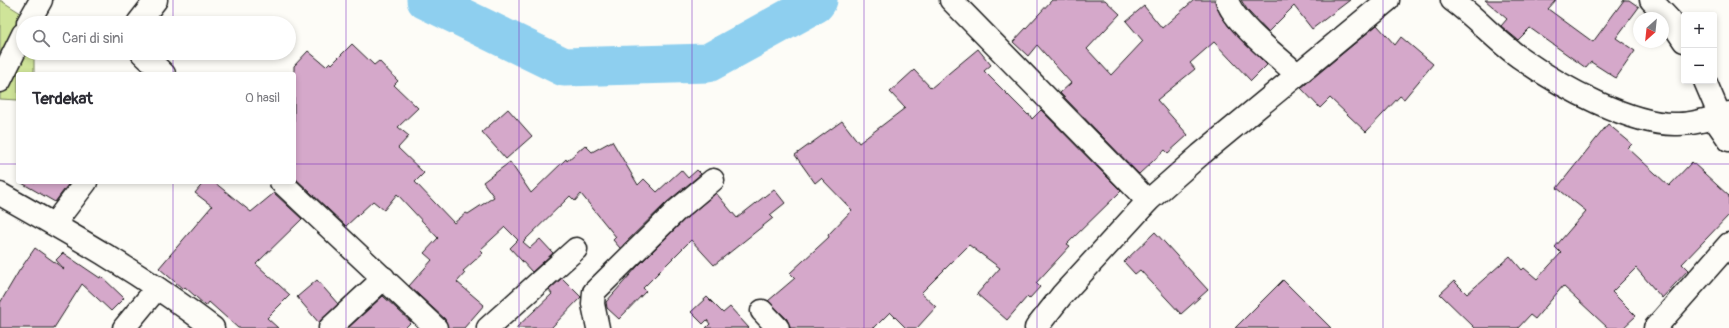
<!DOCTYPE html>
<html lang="id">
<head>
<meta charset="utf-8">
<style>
  :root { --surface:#fff; --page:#f2f2f3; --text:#2b2b33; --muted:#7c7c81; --line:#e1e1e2 }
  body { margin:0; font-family:Pangolin,sans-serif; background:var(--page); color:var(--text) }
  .controls { position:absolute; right:12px; top:12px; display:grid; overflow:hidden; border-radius:4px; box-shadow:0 2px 6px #0003 }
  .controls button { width:36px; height:36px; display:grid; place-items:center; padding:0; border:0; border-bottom:1px solid var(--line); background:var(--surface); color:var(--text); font:20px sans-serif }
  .compass { position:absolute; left:1633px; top:12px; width:36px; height:36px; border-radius:50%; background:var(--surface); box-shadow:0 2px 6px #0003; rotate:207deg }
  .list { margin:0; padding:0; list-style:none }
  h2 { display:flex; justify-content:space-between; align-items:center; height:52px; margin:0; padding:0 16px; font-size:17px }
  h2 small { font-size:13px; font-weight:400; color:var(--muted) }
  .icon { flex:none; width:22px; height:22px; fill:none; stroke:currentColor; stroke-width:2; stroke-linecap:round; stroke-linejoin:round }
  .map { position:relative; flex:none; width:1729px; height:328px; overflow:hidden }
  .search { position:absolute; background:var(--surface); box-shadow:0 2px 6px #0003; left:16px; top:16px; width:280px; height:44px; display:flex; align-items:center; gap:10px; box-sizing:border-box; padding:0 14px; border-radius:22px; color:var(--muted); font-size:15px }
  .panel { position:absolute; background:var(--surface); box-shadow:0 2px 6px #0003; left:16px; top:72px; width:280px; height:112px; border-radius:4px }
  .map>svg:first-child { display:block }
  .green { fill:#cfe499; stroke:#76805a }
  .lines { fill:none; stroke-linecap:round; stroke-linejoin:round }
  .river { stroke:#8ecfef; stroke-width:39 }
  .building { fill:#d5a8ca; stroke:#1c1c1c }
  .minor-casing { stroke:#1c1c1c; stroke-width:25 }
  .tertiary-casing { stroke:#1c1c1c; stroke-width:25 }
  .minor { stroke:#fdfcf7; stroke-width:22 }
  .tertiary { stroke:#fdfcf7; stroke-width:22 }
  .grid { fill:none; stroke:#7b2cbf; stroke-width:1; stroke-opacity:0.55 }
</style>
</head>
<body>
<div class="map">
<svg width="1729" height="328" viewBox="0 0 1729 328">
  <rect width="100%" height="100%" fill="#fdfcf7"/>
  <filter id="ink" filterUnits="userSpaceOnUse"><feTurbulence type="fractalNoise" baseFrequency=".025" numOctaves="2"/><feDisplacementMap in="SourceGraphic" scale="8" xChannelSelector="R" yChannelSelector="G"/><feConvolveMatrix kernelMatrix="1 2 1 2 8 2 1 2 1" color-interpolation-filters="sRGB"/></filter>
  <g filter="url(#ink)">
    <!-- green -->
    <polygon class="green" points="0,0 35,22 23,53 34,53 34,74 18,74 18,100 0,99"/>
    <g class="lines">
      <!-- river -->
      <polyline class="river" points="426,0 564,67 708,63 815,4 818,0"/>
    </g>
    <!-- building -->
    <g class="building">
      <polygon points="1052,0 1105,0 1120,14 1087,49 1111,75 1143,41 1126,21 1144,6 1162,28 1194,0 1215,0 1220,14 1229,27 1267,65 1251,81 1214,42 1190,63 1195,69 1157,100 1188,135 1168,153 1165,150 1139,174 1060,93 1071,83 1037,45 1028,56 1013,42"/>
      <polygon points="1241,0 1350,0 1312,29 1294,6 1268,32 1248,11"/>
      <polygon points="1485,0 1556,0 1548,9 1593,42 1624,0 1629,0 1639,7 1616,38 1635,51 1616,78 1591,62 1586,68 1530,28 1518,40 1501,26 1507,19"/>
      <polygon points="1377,25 1395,45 1401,37 1433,64 1404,99 1400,96 1366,132 1330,98 1320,108 1301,88"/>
      <polygon points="352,44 374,65 379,61 398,81 394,85 418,108 398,127 409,136 398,148 424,173 415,182 454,223 466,213 468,214 494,197 483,182 510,162 531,193 566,159 567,161 585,145 592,152 612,141 638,185 644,179 657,192 681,170 688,178 697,170 701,174 667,202 620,248 613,240 616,237 581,194 575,201 570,196 523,242 530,248 540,239 553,253 532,272 510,248 518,240 505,227 480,250 483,253 463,271 465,273 457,282 484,305 464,328 448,328 445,319 409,286 432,260 424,253 438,238 397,194 384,210 373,201 346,226 294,177 294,66 308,51 326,66 330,62 332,64"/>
      <polygon points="978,49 991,65 984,71 1028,115 1029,114 1032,119 1041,110 1121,191 1067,244 1070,246 1036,283 1040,287 1029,299 1027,297 1007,320 977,294 1000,268 969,245 921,293 936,307 917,328 906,328 890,312 874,328 790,328 787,319 768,301 795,278 790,273 829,237 828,235 852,210 821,178 815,183 795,155 842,121 859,143 905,108 890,92 914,70 931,88"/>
      <polygon points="508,109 532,136 506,159 482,132"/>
      <polygon points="1608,124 1632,144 1628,148 1669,186 1692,162 1729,196 1729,215 1682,264 1688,270 1662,298 1636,268 1612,292 1636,316 1623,328 1608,328 1563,286 1535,319 1530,315 1518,328 1475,328 1440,294 1454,281 1467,294 1510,256 1522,270 1524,268 1537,279 1561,253 1555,247 1586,211 1557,188"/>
      <polygon points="20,182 70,182 55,202"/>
      <polygon points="204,182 214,182 251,212 274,193 302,219 256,264 290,295 267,318 278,328 238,328 209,302 206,306 185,287 183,289 159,268 212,206 195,193"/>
      <polygon points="774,189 785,203 770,215 773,218 714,265 691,240 643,288 646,291 619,319 607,308 606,302 637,267 684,220 716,193 737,218"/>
      <polygon points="1155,232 1208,290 1181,314 1140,270 1135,274 1124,262"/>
      <polygon points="35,248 64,269 56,260 63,253 100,278 101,276 124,298 111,311 82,284 54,328 0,328 0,303 19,271"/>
      <polygon points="562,278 581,297 551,328 516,328 552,294 549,290"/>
      <polygon points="317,280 338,304 319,323 297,297"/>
      <polygon points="1283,280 1331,328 1235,328"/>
      <polygon points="383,296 411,322 405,328 348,328"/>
      <polygon points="707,297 723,313 730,307 749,328 706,328 710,324 707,320 703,324 691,312"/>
    </g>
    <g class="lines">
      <!-- minor casing -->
      <g class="minor-casing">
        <g id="minor">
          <polyline points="951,0 1148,201"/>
          <path d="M1227,0C1233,22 1279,58 1297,74"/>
          <polyline points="1651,0 1670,20 1684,41"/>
          <polyline points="28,23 41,0"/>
          <polyline points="138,23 156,0"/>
          <polyline points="142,53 164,74"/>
          <polyline points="0,81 23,34"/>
          <polyline points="1705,81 1720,116"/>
          <polyline points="1713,117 1729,140"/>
          <polyline points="281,182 436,328"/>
          <polyline points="54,224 86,182"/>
          <polyline points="762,311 778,328"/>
          <polyline points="124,328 157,288"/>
          <polyline points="330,328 384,278"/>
          <polyline points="488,328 576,249"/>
          <polyline points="598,328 593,304 594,292 676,211 713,180"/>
          <polyline points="1655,328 1729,244"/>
        </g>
      </g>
      <!-- tertiary casing -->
      <g class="tertiary-casing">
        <g id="tertiary">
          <path d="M1452,0C1477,18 1497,42 1522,59C1560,86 1632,126 1678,124C1695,124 1713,118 1729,113"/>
          <path d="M0,194C73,235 147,277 213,328"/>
          <polyline points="1036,328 1062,295 1148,201 1200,155 1388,0"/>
        </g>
      </g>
      <!-- minor -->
      <use href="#minor" class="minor"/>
      <!-- tertiary -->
      <use href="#tertiary" class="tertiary"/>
    </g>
  </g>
  <!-- grid -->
  <path class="grid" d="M173,0V23M346,0V328M519,0V328M692,0V328M864,0V328M1037,0V328M1210,0V328M1383,0V328M1556,0V328M173,53V74M0,164H18M294,164H1729M173,182V328"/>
</svg>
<div class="controls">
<button>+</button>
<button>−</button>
</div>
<svg class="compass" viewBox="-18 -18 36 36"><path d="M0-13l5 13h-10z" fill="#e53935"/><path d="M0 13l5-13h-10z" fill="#7c7c81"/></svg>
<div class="search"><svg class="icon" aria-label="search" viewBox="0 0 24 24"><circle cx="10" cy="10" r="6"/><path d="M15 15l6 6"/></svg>Cari di sini</div>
<section class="panel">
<h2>Terdekat<small>0 hasil</small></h2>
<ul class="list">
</ul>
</section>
</div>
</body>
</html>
